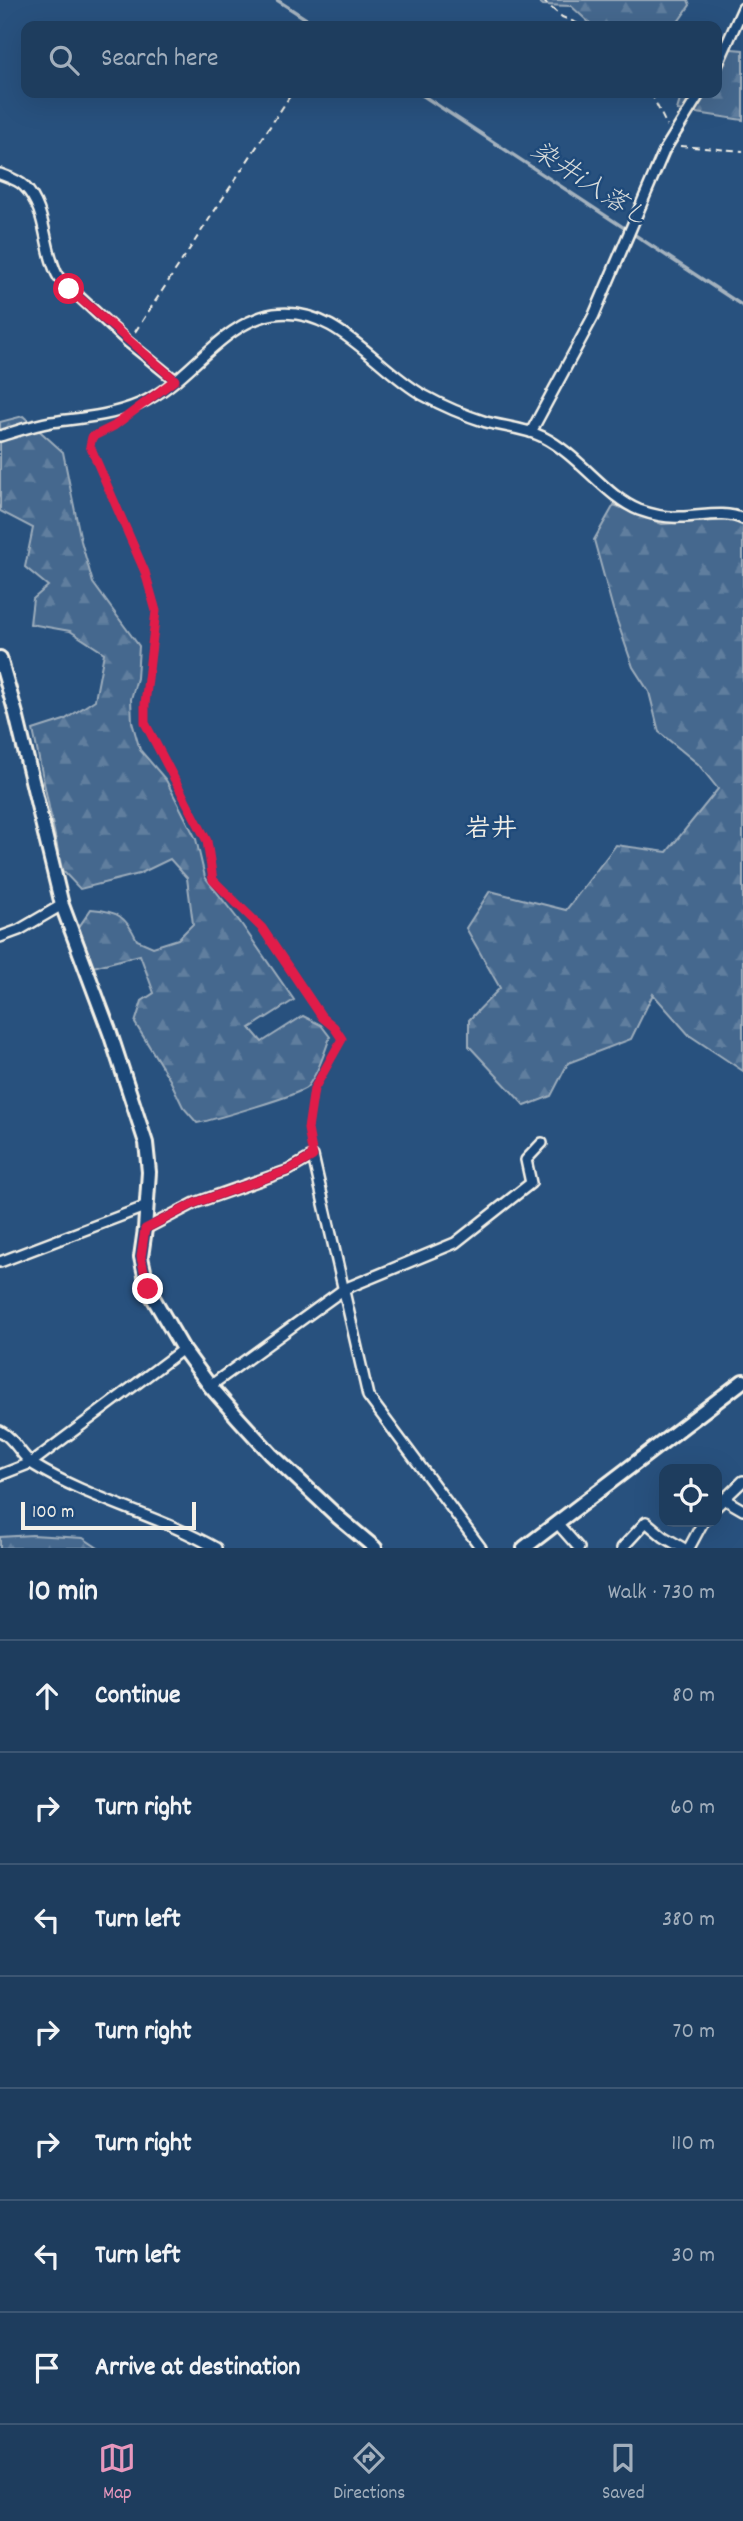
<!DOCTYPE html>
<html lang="en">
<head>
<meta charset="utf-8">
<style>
  :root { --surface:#1e3d5e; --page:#264464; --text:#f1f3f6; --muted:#a1aebc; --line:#3c5673; --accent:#e797bd }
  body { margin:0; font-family:Dekko,"Klee One",sans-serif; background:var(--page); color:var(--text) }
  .controls { position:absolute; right:21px; bottom:21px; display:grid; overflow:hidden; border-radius:14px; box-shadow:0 7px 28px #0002 }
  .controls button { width:63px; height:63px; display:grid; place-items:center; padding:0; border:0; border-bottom:2px solid var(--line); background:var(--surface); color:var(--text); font:35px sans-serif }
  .scale { position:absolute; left:21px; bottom:18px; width:175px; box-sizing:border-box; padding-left:7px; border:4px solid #f4f1e8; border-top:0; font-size:19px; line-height:24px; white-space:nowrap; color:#f4f1e8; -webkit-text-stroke:5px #1f4a7a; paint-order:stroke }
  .stop { position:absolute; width:21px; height:21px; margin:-16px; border:5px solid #e11d48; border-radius:50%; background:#fff }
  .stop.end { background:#e11d48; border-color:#fff; box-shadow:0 2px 7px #0008 }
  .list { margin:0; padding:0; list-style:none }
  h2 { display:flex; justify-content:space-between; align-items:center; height:91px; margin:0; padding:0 28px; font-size:30px }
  h2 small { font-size:23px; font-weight:400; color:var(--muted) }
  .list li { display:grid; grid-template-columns:46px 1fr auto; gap:21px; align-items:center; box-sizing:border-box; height:112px; padding:0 28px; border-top:2px solid var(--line) }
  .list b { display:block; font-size:26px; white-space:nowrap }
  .list em { font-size:23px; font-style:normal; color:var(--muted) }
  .icon { flex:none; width:38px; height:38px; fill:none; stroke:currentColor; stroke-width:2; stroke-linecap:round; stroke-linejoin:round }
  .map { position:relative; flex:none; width:743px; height:1548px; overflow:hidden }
  .search { position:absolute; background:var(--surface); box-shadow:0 7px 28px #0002; left:21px; right:21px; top:21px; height:77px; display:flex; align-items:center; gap:18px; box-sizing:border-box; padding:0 24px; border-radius:14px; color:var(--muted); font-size:26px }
  .sheet { height:875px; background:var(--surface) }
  nav { display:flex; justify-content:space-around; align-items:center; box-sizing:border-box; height:98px; border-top:2px solid var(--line); background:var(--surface); font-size:19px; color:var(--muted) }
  nav a { display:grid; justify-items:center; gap:4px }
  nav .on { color:var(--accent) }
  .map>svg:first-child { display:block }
  .forest { fill:url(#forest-firs); stroke:#9cacbb; stroke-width:2 }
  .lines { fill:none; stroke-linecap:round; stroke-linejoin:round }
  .stream { stroke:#a4b2be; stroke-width:3.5 }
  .minor-casing { stroke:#f4f1e8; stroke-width:14 }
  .tertiary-casing { stroke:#f4f1e8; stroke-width:18 }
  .path { stroke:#f4f1e8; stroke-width:2; stroke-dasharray:7 5; stroke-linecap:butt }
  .minor { stroke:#1f4a7a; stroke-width:9 }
  .tertiary { stroke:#1f4a7a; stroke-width:12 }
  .route { stroke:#e11d48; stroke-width:9 }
  .labels { text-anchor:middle; stroke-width:5; stroke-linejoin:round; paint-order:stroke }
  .water-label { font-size:26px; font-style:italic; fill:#d9dcda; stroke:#1f4a7a }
  .neighbourhood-label { font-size:26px; font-weight:bold; fill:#f4f1e8; stroke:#1f4a7a }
</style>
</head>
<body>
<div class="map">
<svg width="743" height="1548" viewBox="0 0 743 1548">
  <defs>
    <pattern id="forest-firs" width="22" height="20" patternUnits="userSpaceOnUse" patternTransform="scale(1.75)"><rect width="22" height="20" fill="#45688e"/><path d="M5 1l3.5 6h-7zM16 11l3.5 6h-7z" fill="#607e9e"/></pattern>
  </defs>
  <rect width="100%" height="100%" fill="#28517e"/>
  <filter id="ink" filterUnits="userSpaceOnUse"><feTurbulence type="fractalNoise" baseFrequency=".0143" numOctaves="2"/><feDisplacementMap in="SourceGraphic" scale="14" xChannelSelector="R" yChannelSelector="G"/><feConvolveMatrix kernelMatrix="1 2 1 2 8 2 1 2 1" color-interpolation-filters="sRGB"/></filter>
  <g filter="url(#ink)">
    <!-- forest -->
    <g class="forest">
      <polygon points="537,0 688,0 690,5 675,26 593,26 571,6 543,5"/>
      <polygon points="720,48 743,50 743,120 677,110 682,93 717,93 717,51"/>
      <path d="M23,416L63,452L81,541L93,583L139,646L137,678L131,699L132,722L140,750L166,780L196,839L205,877L240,922L294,1000L250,1028L262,1042L303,1016L321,1025L330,1037C324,1054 318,1073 307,1087C300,1095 212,1120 197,1123L183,1107L170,1080L135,1023L142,1001L154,993L140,955L93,967L79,927L91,909C117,911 126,916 137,940L153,947L178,939L193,924L187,878L170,859L139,874L80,889L62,870L33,730L64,720L95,700L104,653L70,631L30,624L33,599L48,586L25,567L33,528L0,511V422Z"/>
      <polygon points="614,505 662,524 731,520 743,525 743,1071 689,1035 653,994 631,1039 568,1063 551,1096 525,1106 469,1046 469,1020 500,988 466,928 490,891 566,910 616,845 667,852 718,789 698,764 659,732 649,692 633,667 613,609 594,540"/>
      <polygon points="32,1535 83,1538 98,1548 0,1548 0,1537"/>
    </g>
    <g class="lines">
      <!-- stream -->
      <g class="stream">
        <polyline points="277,0 317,26"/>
        <polyline points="419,93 743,306"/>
      </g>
      <!-- minor casing -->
      <g class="minor-casing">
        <g id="minor">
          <polyline points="717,66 743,8"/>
          <path d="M0,174C8,177 18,180 24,186C48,209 43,251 59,278L128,342L175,380"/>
          <polyline points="531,432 594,315 664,151 700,93"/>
          <path d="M0,436C17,431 34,425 51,422C80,418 111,416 139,404C189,383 219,323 274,314C336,305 375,368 423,395C443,406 464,415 486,422C505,427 525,428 543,437C579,455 606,497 639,510C653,515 666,518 680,517C700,517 725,510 743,519"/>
          <polyline points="0,937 19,930 62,905"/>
          <polyline points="145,1229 195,1203 289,1170 313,1156 368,1396 481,1548"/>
          <polyline points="0,1262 147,1206"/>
          <polyline points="210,1386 344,1289 455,1243 531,1183 526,1160 542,1143"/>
          <path d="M0,1431C16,1439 20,1456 34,1465C91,1500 158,1515 216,1548"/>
          <polyline points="0,1475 31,1463 183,1349"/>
          <polyline points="724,1499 743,1510"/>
          <polyline points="717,1506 743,1481"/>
          <polyline points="557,1523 579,1548"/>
          <polyline points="622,1548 646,1522 664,1537 683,1548"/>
          <polyline points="689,1548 703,1522"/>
        </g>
      </g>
      <!-- tertiary casing -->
      <g class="tertiary-casing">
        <g id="tertiary">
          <polyline points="0,658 16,714 62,905 110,1033 146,1143 149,1172 145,1229 141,1257 148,1289 183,1349 210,1386 239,1419 271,1454 338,1517 375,1548"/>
          <polyline points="524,1548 743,1381"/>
        </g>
      </g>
      <!-- path -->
      <g class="path">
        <polyline points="542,0 562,17 584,26"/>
        <polyline points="651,93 667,126"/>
        <polyline points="680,146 743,151"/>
        <polyline points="135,332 292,93"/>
        <polyline points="119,422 92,437 90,446 145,572 156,611 145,704 145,723 207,841 213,880 262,928 322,1017 334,1027 342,1039 314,1089 308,1129 311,1146"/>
      </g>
      <!-- minor -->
      <use href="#minor" class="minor"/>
      <!-- tertiary -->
      <use href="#tertiary" class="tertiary"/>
    </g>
  </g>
  <g class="lines" filter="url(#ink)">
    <!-- route -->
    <polyline class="route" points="69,289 175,380 114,426 92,437 90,446 145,572 156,611 145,704 145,723 207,841 213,880 262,928 322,1017 334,1027 342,1039 314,1089 308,1129 313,1156 289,1170 195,1203 145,1229 141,1257 148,1289"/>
  </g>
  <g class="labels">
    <!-- water labels -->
    <g class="water-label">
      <text transform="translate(591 183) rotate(33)" y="9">染井i入落し</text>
    </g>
    <!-- neighbourhood labels -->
    <g class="neighbourhood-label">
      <text x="491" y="836">岩井</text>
    </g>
  </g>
</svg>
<div class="controls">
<button><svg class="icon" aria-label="locate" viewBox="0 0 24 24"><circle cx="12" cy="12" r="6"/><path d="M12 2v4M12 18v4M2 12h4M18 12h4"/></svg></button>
</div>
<div class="scale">100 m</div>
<div class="stop" style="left:69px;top:289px"></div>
<div class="stop end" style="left:148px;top:1289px"></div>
<div class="search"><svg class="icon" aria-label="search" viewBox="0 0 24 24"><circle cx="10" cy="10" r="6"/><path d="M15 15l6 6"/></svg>Search here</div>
</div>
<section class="sheet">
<h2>10 min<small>Walk · 730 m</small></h2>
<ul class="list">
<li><svg class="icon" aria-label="ahead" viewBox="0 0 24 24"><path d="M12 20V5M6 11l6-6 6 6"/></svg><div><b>Continue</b></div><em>80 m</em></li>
<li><svg class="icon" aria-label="right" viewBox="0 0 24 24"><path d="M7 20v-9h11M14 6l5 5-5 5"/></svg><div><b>Turn right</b></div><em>60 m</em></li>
<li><svg class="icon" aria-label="left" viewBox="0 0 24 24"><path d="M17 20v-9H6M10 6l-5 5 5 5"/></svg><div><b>Turn left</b></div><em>380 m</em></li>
<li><svg class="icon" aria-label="right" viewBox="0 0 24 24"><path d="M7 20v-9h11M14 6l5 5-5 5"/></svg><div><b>Turn right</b></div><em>70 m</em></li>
<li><svg class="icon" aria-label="right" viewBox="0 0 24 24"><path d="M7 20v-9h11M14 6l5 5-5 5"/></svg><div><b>Turn right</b></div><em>110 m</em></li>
<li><svg class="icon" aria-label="left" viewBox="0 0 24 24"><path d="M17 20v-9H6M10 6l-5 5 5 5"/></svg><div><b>Turn left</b></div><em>30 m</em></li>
<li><svg class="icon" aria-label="arrive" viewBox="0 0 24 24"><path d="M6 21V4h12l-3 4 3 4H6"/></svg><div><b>Arrive at destination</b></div></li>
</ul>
</section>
<nav>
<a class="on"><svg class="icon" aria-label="map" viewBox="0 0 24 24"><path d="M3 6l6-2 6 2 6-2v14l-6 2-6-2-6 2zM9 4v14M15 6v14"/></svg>Map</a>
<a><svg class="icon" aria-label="directions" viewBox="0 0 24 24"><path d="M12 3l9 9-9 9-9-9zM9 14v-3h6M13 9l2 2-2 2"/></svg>Directions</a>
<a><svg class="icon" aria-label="saved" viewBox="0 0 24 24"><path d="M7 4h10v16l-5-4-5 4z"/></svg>Saved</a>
</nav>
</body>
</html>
